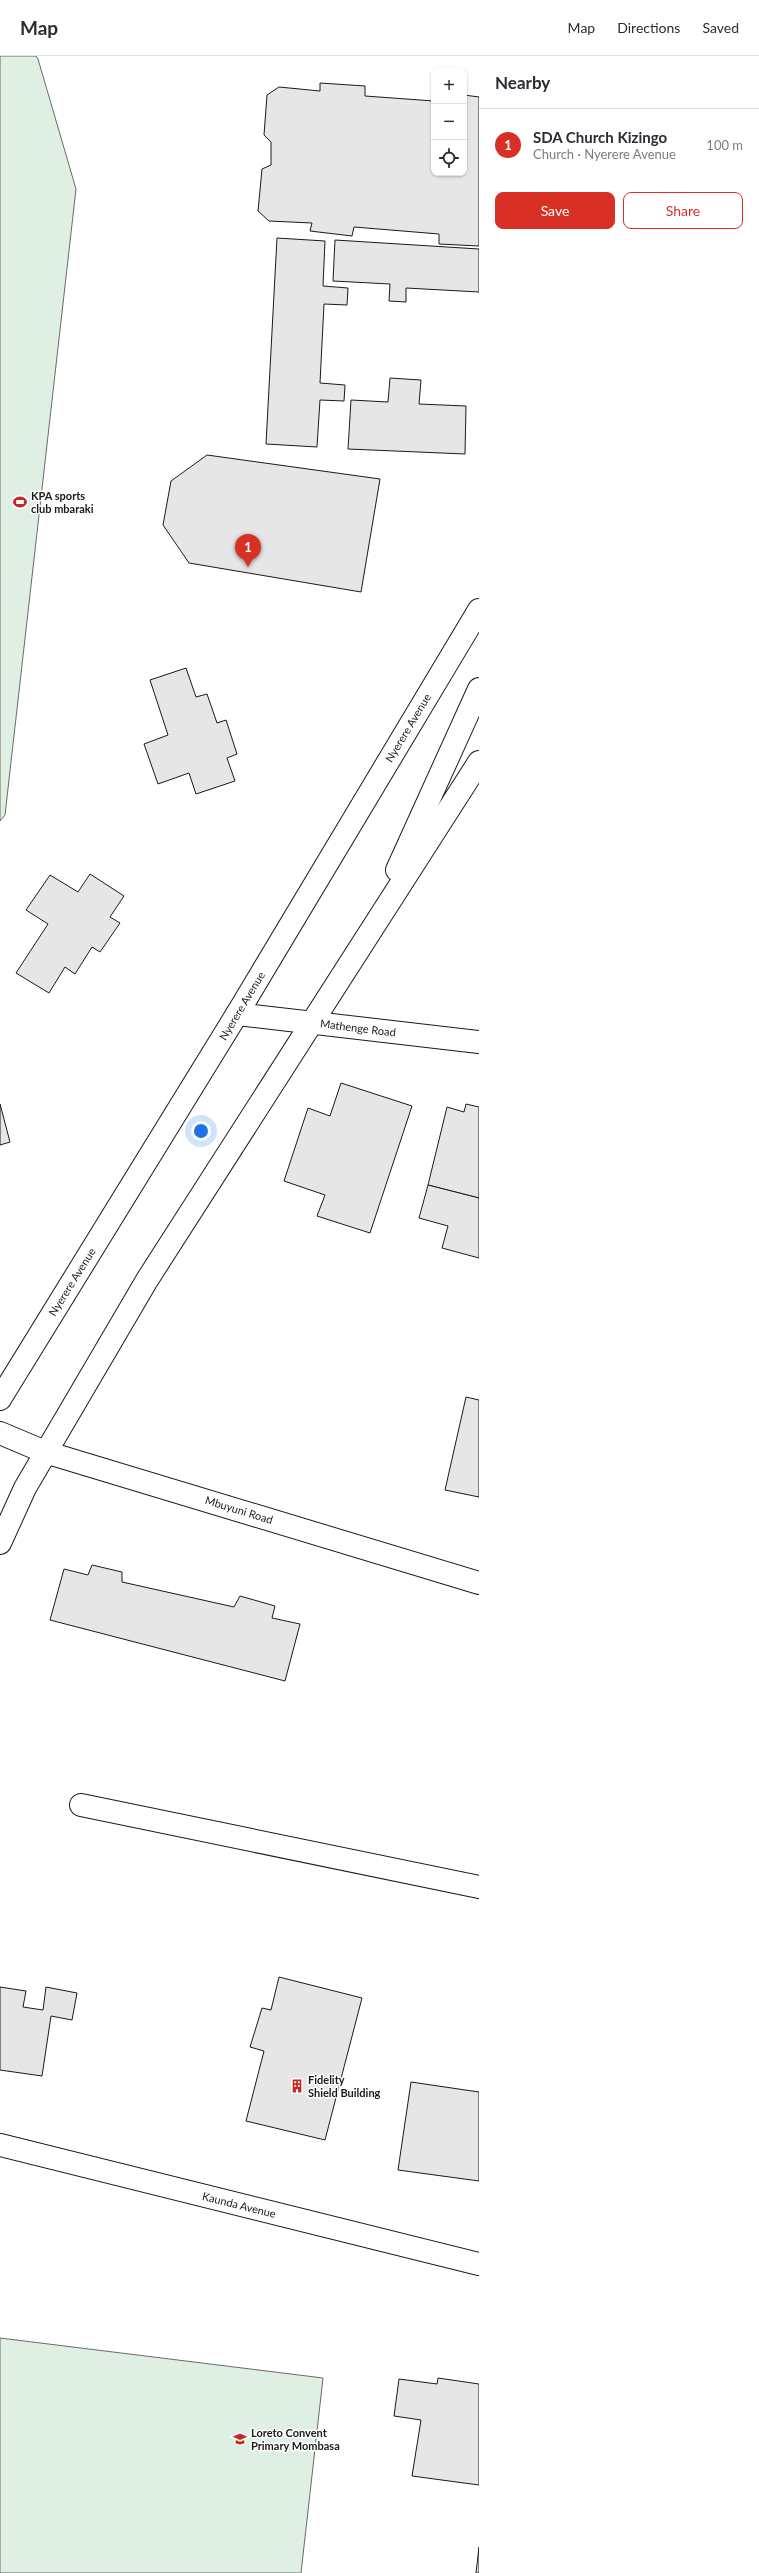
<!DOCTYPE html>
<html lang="en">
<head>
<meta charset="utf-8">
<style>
  :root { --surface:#fff; --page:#f2f2f3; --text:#2b2b33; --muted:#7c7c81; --line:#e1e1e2; --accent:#d93025 }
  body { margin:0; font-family:Lato,sans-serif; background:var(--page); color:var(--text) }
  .controls { position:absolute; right:12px; top:12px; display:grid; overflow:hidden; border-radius:8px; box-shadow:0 1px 3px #0004 }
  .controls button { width:36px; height:36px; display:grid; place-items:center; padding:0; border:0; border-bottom:1px solid var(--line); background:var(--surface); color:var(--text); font:20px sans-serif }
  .you { position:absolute; left:201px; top:1075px; width:14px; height:14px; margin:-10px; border:3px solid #fff; border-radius:50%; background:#1a73e8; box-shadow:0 0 0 6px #1a73e833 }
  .badge { display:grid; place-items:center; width:26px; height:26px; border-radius:50%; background:var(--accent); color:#fff; font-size:13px; font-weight:700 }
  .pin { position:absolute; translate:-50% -33px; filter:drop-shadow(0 1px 2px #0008) }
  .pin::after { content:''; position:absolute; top:21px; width:14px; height:12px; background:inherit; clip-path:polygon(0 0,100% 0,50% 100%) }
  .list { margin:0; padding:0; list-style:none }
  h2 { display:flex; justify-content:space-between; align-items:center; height:52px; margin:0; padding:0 16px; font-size:17px }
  h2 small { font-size:13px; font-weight:400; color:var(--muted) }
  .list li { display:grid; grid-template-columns:26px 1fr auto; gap:12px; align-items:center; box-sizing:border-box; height:72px; padding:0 16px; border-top:1px solid var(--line) }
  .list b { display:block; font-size:15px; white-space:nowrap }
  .list p { margin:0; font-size:13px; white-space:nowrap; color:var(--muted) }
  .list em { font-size:13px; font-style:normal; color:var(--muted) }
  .actions { display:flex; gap:8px; padding:12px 16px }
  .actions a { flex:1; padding:9px 0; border:1px solid var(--accent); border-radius:8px; text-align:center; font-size:14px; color:var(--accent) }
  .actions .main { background:var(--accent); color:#fff }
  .icon { flex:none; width:22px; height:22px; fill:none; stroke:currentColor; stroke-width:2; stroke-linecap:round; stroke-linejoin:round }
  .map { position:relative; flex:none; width:479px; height:2517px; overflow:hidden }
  header { display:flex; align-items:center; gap:24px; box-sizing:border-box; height:56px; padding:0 20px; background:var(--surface); border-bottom:1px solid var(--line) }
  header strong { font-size:19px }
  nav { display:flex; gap:22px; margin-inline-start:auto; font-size:14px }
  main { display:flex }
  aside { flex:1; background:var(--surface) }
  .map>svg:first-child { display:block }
  .green { fill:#e0efe3; stroke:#6a6a6a }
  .building { fill:#e6e6e6; stroke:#1a1a1a }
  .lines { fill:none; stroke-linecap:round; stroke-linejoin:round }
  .street-casing { stroke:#1a1a1a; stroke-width:24 }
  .highway-casing { stroke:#1a1a1a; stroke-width:24 }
  .street { stroke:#fff; stroke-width:22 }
  .highway { stroke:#fff; stroke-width:22 }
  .labels { text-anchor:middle; stroke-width:3; stroke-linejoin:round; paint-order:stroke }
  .poi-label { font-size:11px; font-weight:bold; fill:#1a1a1a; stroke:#fff; text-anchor:start }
  .street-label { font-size:11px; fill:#1a1a1a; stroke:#fff }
</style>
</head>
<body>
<header>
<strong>Map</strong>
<nav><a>Map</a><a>Directions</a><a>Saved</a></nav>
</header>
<main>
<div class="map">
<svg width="479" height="2517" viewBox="0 0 479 2517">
  <rect width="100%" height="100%" fill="#fff"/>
  <!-- green -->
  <g class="green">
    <polygon points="0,0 36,0 38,3 76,133 5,759 0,765"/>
    <polygon points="0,2282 323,2322 301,2517 0,2517"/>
  </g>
  <!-- building -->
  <g class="building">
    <polygon points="320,27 365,30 365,40 434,45 434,117 464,117 464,39 479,41 479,190 439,188 439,178 354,171 352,180 310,175 312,167 269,165 258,155 262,113 271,109 271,86 264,79 267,39 279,31 320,35"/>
    <polygon points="277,182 325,185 323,230 348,232 347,249 324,248 320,327 345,329 344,345 320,344 317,391 266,388"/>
    <polygon points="335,184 479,193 479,236 406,232 406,246 389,245 390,228 333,225"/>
    <polygon points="390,322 421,324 419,348 466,350 465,398 348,393 351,344 388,346"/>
    <polygon points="207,399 380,423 361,536 189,507 163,469 171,425"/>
    <polygon points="186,612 196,641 207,638 217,667 226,664 237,698 227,702 235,725 196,738 189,717 158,728 144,688 168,679 150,624"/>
    <polygon points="90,818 124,840 110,861 120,867 100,896 92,891 75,918 65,911 49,937 16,917 48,868 26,854 50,819 78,836"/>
    <polygon points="341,1027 412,1050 370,1177 317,1160 325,1139 284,1125 308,1052 330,1060"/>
    <polygon points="0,1048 10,1086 0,1089"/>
    <polygon points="466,1048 479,1051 479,1142 428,1129 447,1051 464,1056"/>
    <polygon points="428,1129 479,1142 479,1202 442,1192 448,1170 419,1162"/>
    <polygon points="466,1341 479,1344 479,1441 445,1434"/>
    <polygon points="92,1509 122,1516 122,1526 234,1551 240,1540 275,1550 272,1562 300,1568 285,1625 50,1564 64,1513 88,1519"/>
    <polygon points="279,1921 362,1942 325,2084 246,2065 264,1995 250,1991 262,1952 271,1954"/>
    <polygon points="0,1931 26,1935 23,1951 43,1954 46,1931 77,1937 72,1964 51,1960 42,2020 0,2014"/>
    <polygon points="411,2026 479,2036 479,2125 398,2114"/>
    <polygon points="438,2322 479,2328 479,2429 412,2420 421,2364 394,2360 399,2323 437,2328"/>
    <polygon points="479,2491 479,2517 476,2517"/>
  </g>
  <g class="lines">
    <!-- street casing -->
    <g class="street-casing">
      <g id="street">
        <polyline points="237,958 479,986"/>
        <polyline points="0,1377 45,1396 479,1527"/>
        <polyline points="81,1749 479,1831"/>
        <polyline points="0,2089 479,2208"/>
      </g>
    </g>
    <!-- highway casing -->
    <g class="highway-casing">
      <g id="highway">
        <polyline points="397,814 479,633"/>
        <polyline points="0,1343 237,958 479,554"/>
        <polyline points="0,1487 25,1432 147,1224 479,706"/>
      </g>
    </g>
    <!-- street -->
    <use href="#street" class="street"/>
    <!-- highway -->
    <use href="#highway" class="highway"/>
  </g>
  <!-- icons -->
  <defs>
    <g id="stadium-bare" transform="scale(1.08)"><path d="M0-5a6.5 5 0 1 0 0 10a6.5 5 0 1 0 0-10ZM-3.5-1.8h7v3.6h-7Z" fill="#c62828" stroke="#fff" stroke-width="2.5" paint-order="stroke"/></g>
    <g id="building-bare" transform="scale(1.08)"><path d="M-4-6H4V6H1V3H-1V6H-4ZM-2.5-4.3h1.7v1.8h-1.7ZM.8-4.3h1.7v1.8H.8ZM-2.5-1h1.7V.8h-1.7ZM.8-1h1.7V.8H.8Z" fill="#c62828" stroke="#fff" stroke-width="2.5" paint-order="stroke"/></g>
    <g id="school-bare" transform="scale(1.08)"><path d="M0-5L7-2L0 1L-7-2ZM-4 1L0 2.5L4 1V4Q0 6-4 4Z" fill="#c62828" stroke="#fff" stroke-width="2.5" paint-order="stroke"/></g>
  </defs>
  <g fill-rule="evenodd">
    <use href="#stadium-bare" x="20" y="446"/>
    <use href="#building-bare" x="297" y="2030"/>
    <use href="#school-bare" x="240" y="2383"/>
  </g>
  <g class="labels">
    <!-- poi labels -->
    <g class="poi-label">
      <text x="31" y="444">KPA sports<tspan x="31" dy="13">club mbaraki</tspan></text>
      <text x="308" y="2028">Fidelity<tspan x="308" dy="13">Shield Building</tspan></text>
      <text x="251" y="2381">Loreto Convent<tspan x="251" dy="13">Primary Mombasa</tspan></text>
    </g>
    <!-- street labels -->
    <g class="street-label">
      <text transform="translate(408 672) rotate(-59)" y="4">Nyerere Avenue</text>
      <text transform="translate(242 950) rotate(-59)" y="4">Nyerere Avenue</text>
      <text transform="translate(358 972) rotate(7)" y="4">Mathenge Road</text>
      <text transform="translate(72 1226) rotate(-58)" y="4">Nyerere Avenue</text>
      <text transform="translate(239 1454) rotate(17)" y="4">Mbuyuni Road</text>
      <text transform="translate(239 2149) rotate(14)" y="4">Kaunda Avenue</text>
    </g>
  </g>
</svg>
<div class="controls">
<button>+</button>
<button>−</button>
<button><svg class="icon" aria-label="locate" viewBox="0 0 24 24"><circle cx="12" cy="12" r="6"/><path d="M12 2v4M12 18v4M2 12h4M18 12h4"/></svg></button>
</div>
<div class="you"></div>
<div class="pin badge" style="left:248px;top:511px">1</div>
</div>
<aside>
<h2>Nearby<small></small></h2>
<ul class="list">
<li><span class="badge">1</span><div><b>SDA Church Kizingo</b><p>Church · Nyerere Avenue</p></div><em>100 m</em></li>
</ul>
<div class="actions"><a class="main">Save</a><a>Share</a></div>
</aside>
</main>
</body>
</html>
